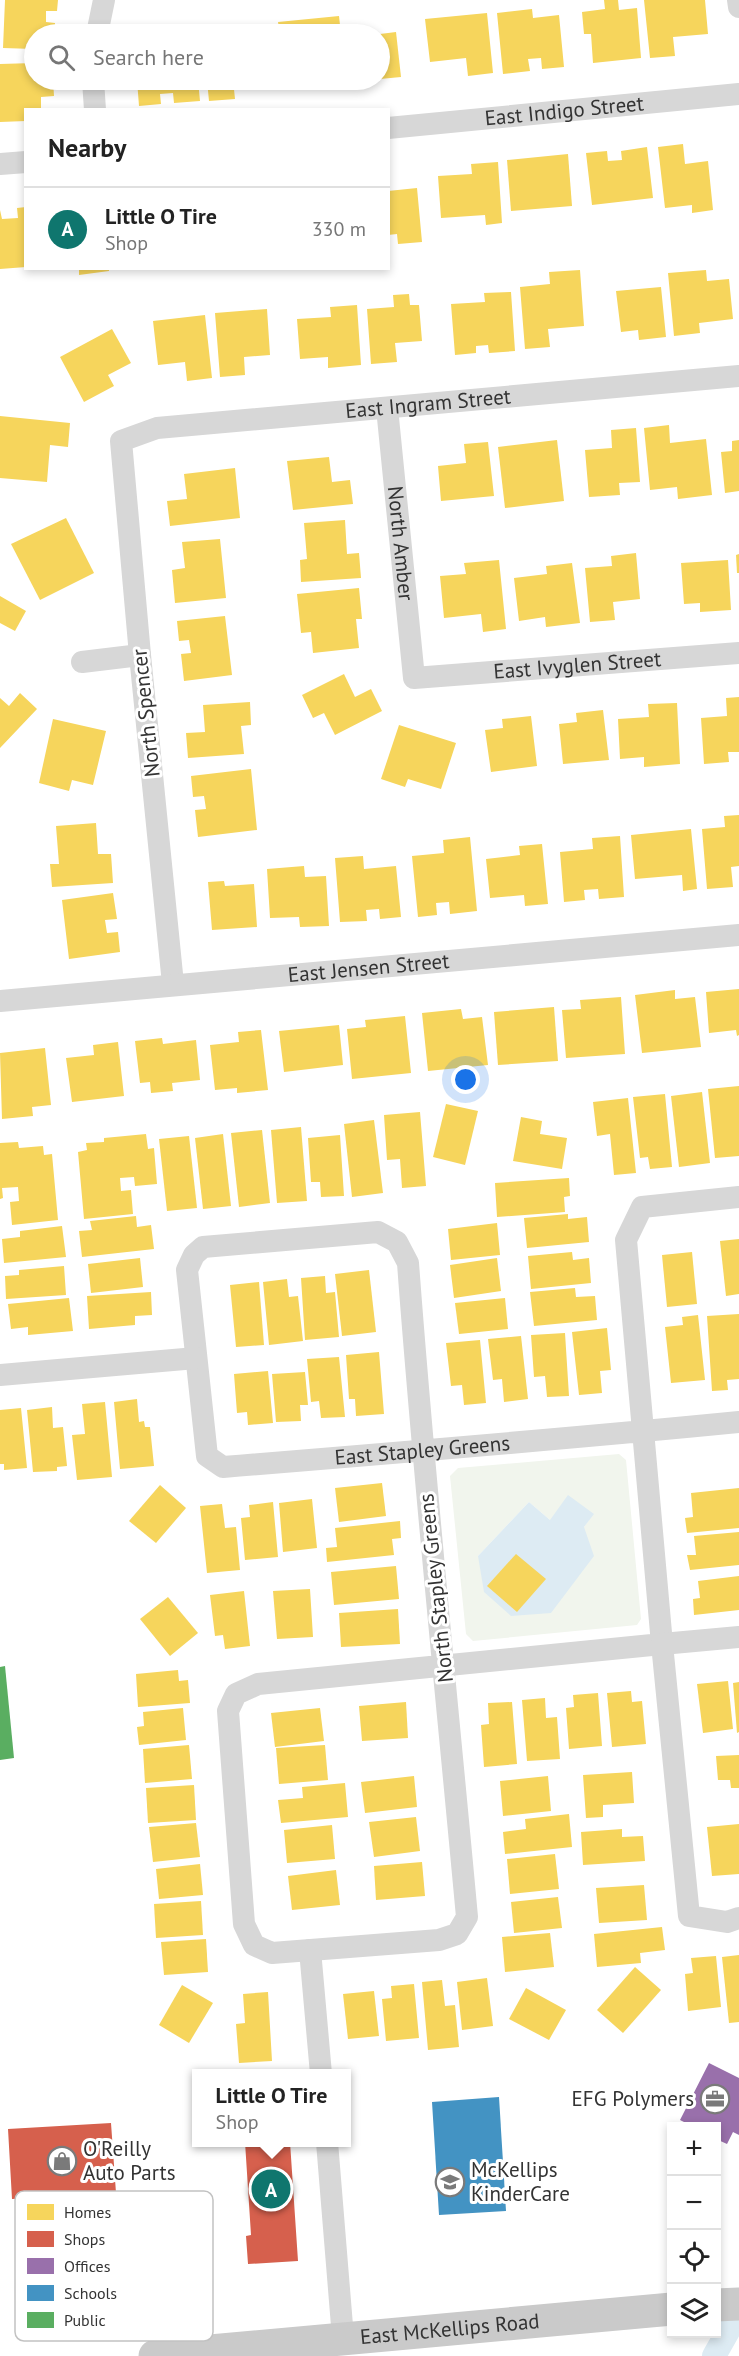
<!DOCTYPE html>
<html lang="en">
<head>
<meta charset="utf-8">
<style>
  :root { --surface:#fff; --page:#f6f6f6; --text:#222; --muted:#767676; --line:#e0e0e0; --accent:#0f766e }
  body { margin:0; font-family:"PT Sans",sans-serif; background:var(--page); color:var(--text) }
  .controls { position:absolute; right:18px; bottom:18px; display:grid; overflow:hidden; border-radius:0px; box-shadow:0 3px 9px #0003 }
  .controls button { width:54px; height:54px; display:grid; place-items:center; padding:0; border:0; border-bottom:2px solid var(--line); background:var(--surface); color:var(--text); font:30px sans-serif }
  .you { position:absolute; left:466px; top:1080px; width:21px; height:21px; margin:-15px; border:4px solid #fff; border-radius:50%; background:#1a73e8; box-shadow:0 0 0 9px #1a73e833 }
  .badge { display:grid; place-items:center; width:39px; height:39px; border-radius:50%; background:var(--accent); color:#fff; font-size:20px; font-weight:700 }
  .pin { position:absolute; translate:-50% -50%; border:3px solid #fff; box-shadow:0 2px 6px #0006 }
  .popup { position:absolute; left:192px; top:2069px; width:159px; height:78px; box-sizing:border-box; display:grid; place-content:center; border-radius:0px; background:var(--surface); filter:drop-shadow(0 2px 4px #0005); font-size:20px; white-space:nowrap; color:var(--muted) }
  .popup b { font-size:22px; color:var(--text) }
  .popup::after { content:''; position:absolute; left:50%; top:100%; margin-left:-12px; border:12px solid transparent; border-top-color:var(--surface) }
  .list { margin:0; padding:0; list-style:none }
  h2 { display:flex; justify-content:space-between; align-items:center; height:78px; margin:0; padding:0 24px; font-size:26px }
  h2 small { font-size:20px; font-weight:400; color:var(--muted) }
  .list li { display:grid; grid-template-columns:39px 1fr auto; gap:18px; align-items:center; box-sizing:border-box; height:84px; padding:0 24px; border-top:2px solid var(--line) }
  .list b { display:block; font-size:22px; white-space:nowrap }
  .list p { margin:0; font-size:20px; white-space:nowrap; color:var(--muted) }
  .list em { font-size:20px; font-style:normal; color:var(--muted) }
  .icon { flex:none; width:33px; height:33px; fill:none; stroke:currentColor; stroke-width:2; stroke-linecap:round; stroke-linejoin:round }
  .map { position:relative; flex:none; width:739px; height:2356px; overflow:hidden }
  .search { position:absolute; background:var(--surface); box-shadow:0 3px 9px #0003; left:24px; top:24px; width:366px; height:66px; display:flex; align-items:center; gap:15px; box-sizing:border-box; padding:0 21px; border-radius:33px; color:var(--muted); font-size:22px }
  .panel { position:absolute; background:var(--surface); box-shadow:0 3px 9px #0003; left:24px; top:108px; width:366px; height:162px; border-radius:0px }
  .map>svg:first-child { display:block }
  .green { fill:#f1f5ed; fill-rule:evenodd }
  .water { fill:#ddebf3 }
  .homes { fill:#f6d55c }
  .shops { fill:#d6604d }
  .offices { fill:#9970ab }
  .schools { fill:#4393c3 }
  .public { fill:#5aae61 }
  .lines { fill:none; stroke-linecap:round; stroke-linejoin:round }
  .canal { stroke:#ddebf3; stroke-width:24 }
  .street { stroke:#d7d7d7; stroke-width:22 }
  .primary { stroke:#cacaca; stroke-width:33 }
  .labels { text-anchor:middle; stroke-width:6; stroke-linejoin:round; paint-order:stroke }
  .street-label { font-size:21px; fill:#333; stroke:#fff }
  .poi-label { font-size:21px; fill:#333; stroke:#fff; text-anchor:start }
  .key { fill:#fff; stroke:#c2c2c2; stroke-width:1.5 }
  .key-label { font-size:16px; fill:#333 }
</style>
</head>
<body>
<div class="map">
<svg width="739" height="2356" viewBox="0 0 739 2356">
  <rect width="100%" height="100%" fill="#fff"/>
  <!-- green -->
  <path class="green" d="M619,1454L626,1460L641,1619L637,1625L473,1641L466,1634L450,1476L458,1468ZM529,1502L550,1520L593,1514L584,1527L478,1556Z"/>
  <!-- water -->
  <polygon class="water" points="568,1495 594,1514 584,1527 594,1556 551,1613 511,1616 484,1592 478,1556 529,1502 550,1520"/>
  <!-- homes -->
  <g class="homes">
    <polygon points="5,0 58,0 57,11 46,11 46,22 55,23 55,34 34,34 34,49 3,48"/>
    <polygon points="604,0 618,0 619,10 637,8 641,58 593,63 591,34 584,34 582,12 605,9"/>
    <polygon points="644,0 705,0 708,34 673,37 675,56 650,58"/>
    <polygon points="532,9 533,18 559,15 564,67 542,69 541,58 528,59 530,71 503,74 497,13"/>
    <polygon points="487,13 493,73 468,76 466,58 430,62 425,19"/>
    <polygon points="339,16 341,34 280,34 278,22"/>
    <polygon points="396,32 401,77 380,79 380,34"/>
    <polygon points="34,63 34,80 53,80 54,96 41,97 41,110 26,110 26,121 0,122 0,64"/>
    <polygon points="137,80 198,80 200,101 174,103 173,93 160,94 161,104 139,106"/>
    <polygon points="207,80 233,80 235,99 209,101"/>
    <polygon points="321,80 346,80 347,87 322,89"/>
    <polygon points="683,144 685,164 708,161 713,210 692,213 692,205 665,208 658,147"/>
    <polygon points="647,147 653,198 592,205 586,153 607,151 608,161 622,160 621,151"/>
    <polygon points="568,154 572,206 511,211 507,160"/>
    <polygon points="498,162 502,223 486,225 485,215 441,218 438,176 472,174 471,164"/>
    <polygon points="417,188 422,242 398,244 397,234 388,235 388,191"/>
    <polygon points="26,207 26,267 0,269 0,210 2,219 18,218 17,208"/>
    <polygon points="79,268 109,268 109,271 79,275"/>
    <polygon points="580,270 584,326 548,329 550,347 525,349 520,287 550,284 549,272"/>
    <polygon points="706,270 707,281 729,279 733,319 699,323 700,333 674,336 668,273"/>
    <polygon points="661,287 666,337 639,340 638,330 621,332 616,291"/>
    <polygon points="511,292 515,351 489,353 488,345 476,346 476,353 455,355 451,304 485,302 484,293"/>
    <polygon points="409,294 410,305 419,305 422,341 395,343 397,362 371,364 367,309 394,307 393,295"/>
    <polygon points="357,305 361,365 328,368 328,357 300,359 297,319 331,317 330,307"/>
    <polygon points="267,309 270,355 244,357 245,375 220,377 215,313"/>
    <polygon points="205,315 212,378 187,381 185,362 158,365 153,321"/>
    <polygon points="112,329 131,363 108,375 114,386 84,402 60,357"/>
    <polygon points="0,416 70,423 68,447 50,445 47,482 0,478"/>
    <polygon points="669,425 670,443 706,439 712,495 678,499 677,487 650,490 644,428"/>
    <polygon points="636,428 640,482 619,483 620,495 589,497 585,450 612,448 611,430"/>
    <polygon points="557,440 564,501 505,508 498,447"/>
    <polygon points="739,440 739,491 725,493 721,452 732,451 732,441"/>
    <polygon points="488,442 494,496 441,501 438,466 466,463 464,444"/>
    <polygon points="329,457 332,482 350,480 353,504 293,510 287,461"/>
    <polygon points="235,468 240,518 170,526 167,501 187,499 184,474"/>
    <polygon points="66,518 94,573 40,600 11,544"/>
    <polygon points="345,520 347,554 359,553 361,578 301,582 300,560 307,559 304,523"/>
    <polygon points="220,539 226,598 175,603 172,570 185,568 182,542"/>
    <polygon points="636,553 640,599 613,602 615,620 590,622 585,568 612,566 611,556"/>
    <polygon points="739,554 739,573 737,573 736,555"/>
    <polygon points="499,560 506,629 483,632 481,614 444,618 440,576 466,574 464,563"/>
    <polygon points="728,560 731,610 700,612 700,603 684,604 681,563"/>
    <polygon points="572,563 580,623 546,627 545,617 519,621 514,578 547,574 546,566"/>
    <polygon points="359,588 362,619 356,619 359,648 313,653 311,632 301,633 297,594"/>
    <polygon points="0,596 26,611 15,631 0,623"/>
    <polygon points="225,616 232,675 184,681 181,654 191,653 189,640 179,641 177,621"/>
    <polygon points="344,674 355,697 371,689 382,711 335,735 324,713 313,718 302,695"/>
    <polygon points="20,693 37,709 0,748 0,698 9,706"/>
    <polygon points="739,697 739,752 728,752 729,762 704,764 701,718 727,716 726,698"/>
    <polygon points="250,702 251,725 241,726 244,754 188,758 186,733 205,732 203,705"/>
    <polygon points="677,703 680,764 644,767 644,757 620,759 618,719 649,717 648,704"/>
    <polygon points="603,710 609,760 563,764 559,724 577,722 576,713"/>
    <polygon points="531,716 537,766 491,772 485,730 503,728 502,719"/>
    <polygon points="53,719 106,731 93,785 72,780 69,791 39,783"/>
    <polygon points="399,725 456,743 441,789 408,779 405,787 381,779"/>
    <polygon points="251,769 257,830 198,837 195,810 206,809 204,796 193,797 191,776"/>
    <polygon points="739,815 739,866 731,867 733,887 707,889 702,829 725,827 724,816"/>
    <polygon points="96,823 98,854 111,854 113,883 52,887 50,864 59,864 56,826"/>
    <polygon points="691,829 697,889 683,891 682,875 635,879 631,835"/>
    <polygon points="620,836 624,897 599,899 598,889 584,890 585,900 564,902 560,852 593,849 592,838"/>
    <polygon points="470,837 477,911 450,914 449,902 436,903 437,915 418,917 412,856 444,853 443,840"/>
    <polygon points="542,844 548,904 525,906 524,895 490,898 486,859 520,855 519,846"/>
    <polygon points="363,856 364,869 396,866 401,917 380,919 379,909 366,910 367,921 340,922 335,858"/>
    <polygon points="304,866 305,877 326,876 329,926 300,927 299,917 270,918 267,869"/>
    <polygon points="224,881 225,886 254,884 257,927 212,930 208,882"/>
    <polygon points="113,893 117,919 105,920 107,933 118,932 120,952 69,959 62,900"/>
    <polygon points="739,989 739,1035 737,1036 736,1030 709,1033 706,992"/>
    <polygon points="675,990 675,999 695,997 701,1047 642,1053 635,995"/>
    <polygon points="621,997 625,1054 566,1058 562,1010 581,1009 580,1000"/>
    <polygon points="554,1007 558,1061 498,1065 494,1012"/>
    <polygon points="461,1009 463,1019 482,1017 488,1065 428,1071 422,1013"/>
    <polygon points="405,1016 411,1073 352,1079 347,1029 366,1027 365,1020"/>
    <polygon points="339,1025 343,1065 284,1072 279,1031"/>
    <polygon points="261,1030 268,1090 237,1093 237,1088 215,1090 210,1045 239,1042 238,1032"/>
    <polygon points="162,1038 163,1044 196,1040 200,1080 172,1083 173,1091 151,1093 150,1082 140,1083 135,1041"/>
    <polygon points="118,1042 124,1096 72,1102 66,1058 94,1055 93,1045"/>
    <polygon points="45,1048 51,1105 32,1107 33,1116 2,1119 0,1053"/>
    <polygon points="739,1086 739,1156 715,1158 708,1089"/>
    <polygon points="702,1092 710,1163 679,1167 671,1096"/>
    <polygon points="665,1094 672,1167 650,1169 648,1157 640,1158 633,1097"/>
    <polygon points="628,1098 636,1173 614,1175 610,1134 597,1136 593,1102"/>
    <polygon points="446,1104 478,1111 465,1165 433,1157"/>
    <polygon points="420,1112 426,1186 402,1188 400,1159 387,1160 384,1115"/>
    <polygon points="521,1117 542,1121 540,1134 567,1138 562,1169 513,1161"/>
    <polygon points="374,1120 383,1193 352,1197 344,1124"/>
    <polygon points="301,1127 307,1201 277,1203 271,1130"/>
    <polygon points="262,1130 270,1203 239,1207 231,1133"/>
    <polygon points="146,1134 148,1149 154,1148 157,1184 135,1186 134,1177 120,1178 121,1191 131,1190 133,1214 84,1219 78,1152 87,1150 86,1143 104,1142 104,1138"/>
    <polygon points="223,1134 231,1206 203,1209 195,1138"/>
    <polygon points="340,1135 344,1196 321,1197 320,1182 311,1182 308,1138"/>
    <polygon points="189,1136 197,1208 167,1211 159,1139"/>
    <polygon points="18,1142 19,1148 43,1146 44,1155 52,1154 58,1220 12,1225 10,1202 19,1201 18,1187 2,1188 3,1198 0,1199 0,1143"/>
    <polygon points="569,1178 570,1196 564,1197 565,1212 497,1217 495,1183"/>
    <polygon points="568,1214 568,1219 587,1217 589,1242 527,1248 524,1218"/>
    <polygon points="136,1216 137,1227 151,1225 154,1249 82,1257 79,1231 92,1230 90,1221"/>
    <polygon points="497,1223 500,1255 451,1260 448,1229"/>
    <polygon points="62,1226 66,1257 4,1263 2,1239 20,1237 20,1231"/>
    <polygon points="739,1239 739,1294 726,1296 720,1241"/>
    <polygon points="572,1252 573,1260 589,1258 591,1283 531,1289 528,1256"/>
    <polygon points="692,1252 697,1304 667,1307 662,1255"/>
    <polygon points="140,1258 143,1287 91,1293 88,1264"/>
    <polygon points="497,1258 501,1291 454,1298 450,1265"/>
    <polygon points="64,1266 66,1295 6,1299 5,1276 19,1275 19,1270"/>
    <polygon points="369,1270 376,1332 342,1336 335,1274"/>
    <polygon points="325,1276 326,1293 335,1292 339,1337 305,1340 301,1278"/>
    <polygon points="287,1279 289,1297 298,1296 303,1341 269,1345 263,1282"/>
    <polygon points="259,1282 264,1345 236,1347 230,1285"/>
    <polygon points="575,1288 576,1297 595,1296 597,1320 534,1326 530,1292"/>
    <polygon points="151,1292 152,1315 135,1316 135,1325 89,1329 87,1296"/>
    <polygon points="69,1298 73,1331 28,1335 28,1327 11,1329 8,1304"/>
    <polygon points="505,1298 508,1329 459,1334 455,1303"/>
    <polygon points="739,1314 739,1379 727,1380 728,1390 712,1391 707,1316"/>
    <polygon points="698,1315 705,1380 671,1383 665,1327 683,1325 682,1317"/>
    <polygon points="607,1328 611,1370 600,1371 602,1393 579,1395 572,1332"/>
    <polygon points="565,1333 569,1396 547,1397 545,1376 534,1377 531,1335"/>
    <polygon points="521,1336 528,1399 504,1402 502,1379 493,1380 488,1339"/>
    <polygon points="480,1340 486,1403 464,1405 462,1385 451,1386 446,1343"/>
    <polygon points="379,1352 384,1414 356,1416 355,1399 349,1399 346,1355"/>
    <polygon points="339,1357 345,1417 321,1418 319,1401 311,1402 307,1359"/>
    <polygon points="268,1371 273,1423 248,1425 247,1412 237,1413 234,1374"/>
    <polygon points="305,1372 308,1405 300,1405 301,1421 276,1422 272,1374"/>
    <polygon points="137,1399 139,1422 144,1421 145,1427 150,1427 154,1466 120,1469 114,1402"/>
    <polygon points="105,1402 112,1477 77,1480 72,1435 85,1434 82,1404"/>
    <polygon points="52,1407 53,1428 63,1427 67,1466 57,1467 57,1471 33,1472 27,1410"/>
    <polygon points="21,1408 27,1468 4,1470 4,1464 0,1464 0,1410"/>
    <polygon points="382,1483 386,1516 339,1522 335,1488"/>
    <polygon points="160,1485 186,1508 156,1543 129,1521"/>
    <polygon points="739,1488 739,1528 687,1533 685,1518 693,1517 691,1493"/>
    <polygon points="312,1499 317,1548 283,1552 279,1503"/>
    <polygon points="273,1502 278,1557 245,1560 241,1518 250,1517 249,1505"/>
    <polygon points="222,1504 225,1528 236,1527 240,1570 207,1573 200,1506"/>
    <polygon points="400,1521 401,1538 392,1539 394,1555 327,1562 326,1548 337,1547 335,1528"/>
    <polygon points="739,1532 739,1565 690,1570 687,1555 696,1555 694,1536"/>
    <polygon points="516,1554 546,1579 517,1612 487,1586"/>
    <polygon points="396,1566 399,1599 334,1605 331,1572"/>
    <polygon points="739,1576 739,1610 694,1615 693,1599 700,1598 698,1581"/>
    <polygon points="310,1589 313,1637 277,1639 273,1591"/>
    <polygon points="244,1591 250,1646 225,1649 223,1635 215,1636 210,1595"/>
    <polygon points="168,1597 198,1633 170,1656 140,1619"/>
    <polygon points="398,1609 400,1644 341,1647 339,1613"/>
    <polygon points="178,1670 179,1681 188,1680 190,1703 138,1707 136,1674"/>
    <polygon points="728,1681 733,1729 703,1733 697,1684"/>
    <polygon points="739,1682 739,1732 737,1733 733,1683"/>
    <polygon points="631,1691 632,1702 642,1701 646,1744 612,1747 607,1693"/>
    <polygon points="598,1693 602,1746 569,1749 566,1708 574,1707 573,1695"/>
    <polygon points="545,1698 546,1718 557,1717 560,1759 527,1761 522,1700"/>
    <polygon points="406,1702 408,1738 362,1741 359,1706"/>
    <polygon points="512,1702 517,1764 484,1767 481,1725 489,1724 488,1703"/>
    <polygon points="183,1708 186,1740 139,1745 137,1727 144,1726 143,1712"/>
    <polygon points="320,1708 324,1741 275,1747 271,1713"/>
    <polygon points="189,1745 192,1779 145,1783 143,1749"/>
    <polygon points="325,1745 328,1780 279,1784 276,1748"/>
    <polygon points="739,1755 739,1788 731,1788 730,1780 718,1780 716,1756"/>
    <polygon points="632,1772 634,1803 603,1805 603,1817 586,1818 583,1775"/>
    <polygon points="414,1776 417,1807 365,1813 361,1782"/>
    <polygon points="548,1776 551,1811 503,1816 500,1781"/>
    <polygon points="345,1783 348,1817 281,1823 278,1800 303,1798 302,1787"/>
    <polygon points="194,1785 196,1820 148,1823 146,1788"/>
    <polygon points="569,1814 572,1847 505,1854 503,1832 526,1829 525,1819"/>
    <polygon points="416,1817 420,1851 374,1857 369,1822"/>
    <polygon points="196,1823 200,1857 153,1862 149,1827"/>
    <polygon points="739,1824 739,1874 712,1876 707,1827"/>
    <polygon points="332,1825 335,1859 287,1863 284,1830"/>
    <polygon points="622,1829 622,1837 643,1836 645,1861 583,1865 581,1832"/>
    <polygon points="555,1854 559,1889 510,1894 507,1859"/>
    <polygon points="422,1862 425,1896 376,1900 374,1866"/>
    <polygon points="200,1864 203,1895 159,1899 156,1869"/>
    <polygon points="336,1870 340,1905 292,1910 288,1876"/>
    <polygon points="644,1885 647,1920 599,1923 596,1888"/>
    <polygon points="558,1897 562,1928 514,1933 511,1902"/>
    <polygon points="201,1901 203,1935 156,1938 154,1904"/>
    <polygon points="662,1927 665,1950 640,1953 641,1963 597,1967 594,1934"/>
    <polygon points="550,1933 554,1967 505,1972 502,1937"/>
    <polygon points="206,1939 208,1972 164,1975 161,1942"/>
    <polygon points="739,1955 739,2022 729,2023 722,1957"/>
    <polygon points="716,1956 721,2007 688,2011 685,1974 693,1973 691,1958"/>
    <polygon points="635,1967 661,1990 623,2033 597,2010"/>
    <polygon points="487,1978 493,2026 462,2030 457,1982"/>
    <polygon points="442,1980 445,2006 455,2005 459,2047 428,2050 422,1982"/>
    <polygon points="414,1984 419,2038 386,2041 382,1999 392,1998 391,1986"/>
    <polygon points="182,1985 213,2003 189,2043 159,2025"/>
    <polygon points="526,1988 566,2010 549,2040 509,2019"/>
    <polygon points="374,1991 379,2036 348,2039 343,1994"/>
    <polygon points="268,1992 272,2061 239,2063 236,2024 245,2023 243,1994"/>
  </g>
  <!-- shops -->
  <g class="shops">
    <polygon points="111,2123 116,2193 95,2195 95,2199 33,2202 33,2198 12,2199 8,2129"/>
    <polygon points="245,2142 290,2142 298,2261 248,2264 246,2236 251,2235"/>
  </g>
  <!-- offices -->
  <polygon class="offices" points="709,2063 739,2078 739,2135 733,2132 727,2144 716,2139 716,2126 692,2126 680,2120"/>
  <!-- schools -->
  <polygon class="schools" points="499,2097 506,2211 439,2215 432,2102"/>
  <!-- public -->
  <polygon class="public" points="5,1666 14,1758 0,1760 0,1667"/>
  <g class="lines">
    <!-- canal -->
    <polyline class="canal" points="714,2356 739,2312"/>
    <!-- street -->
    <g class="street">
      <polyline points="738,0 739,7"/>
      <polyline points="97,34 104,0"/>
      <polyline points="93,80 95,110"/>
      <path id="s1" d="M388,128L739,94"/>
      <polyline points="0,164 26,162"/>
      <path id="s2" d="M387,408L414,678L739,653"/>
      <polyline points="82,662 140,655"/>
      <path id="s3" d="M173,984L140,655L121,441L157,428L739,376"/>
      <path id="s4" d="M0,1001L739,935"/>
      <path id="s5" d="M739,1197L642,1207L626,1240L662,1644L258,1684L236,1694L228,1711L244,1924L254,1945L272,1953L439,1940L457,1934L467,1917C447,1699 424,1481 408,1263L397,1242L378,1232L203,1247L194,1255L187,1270L207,1456L223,1467C395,1453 567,1439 739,1422"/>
      <polyline points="0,1375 196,1358"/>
      <polyline points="739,1637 662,1644 689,1916 727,1922 739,1918"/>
      <polyline points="310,1950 321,2074"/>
      <polyline points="327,2142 343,2338"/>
    </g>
    <!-- primary -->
    <g class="primary">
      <polyline points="716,2305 739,2304"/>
      <path id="s6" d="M155,2356L672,2309"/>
    </g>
  </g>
  <!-- icons -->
  <defs>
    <g id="office-ring" transform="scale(1.5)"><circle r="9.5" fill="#fff" stroke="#7a7a7a" stroke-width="1.5"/><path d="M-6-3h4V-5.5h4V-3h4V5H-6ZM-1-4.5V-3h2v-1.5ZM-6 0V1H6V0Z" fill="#7a7a7a"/></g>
    <g id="shop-ring" transform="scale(1.5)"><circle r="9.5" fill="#fff" stroke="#7a7a7a" stroke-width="1.5"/><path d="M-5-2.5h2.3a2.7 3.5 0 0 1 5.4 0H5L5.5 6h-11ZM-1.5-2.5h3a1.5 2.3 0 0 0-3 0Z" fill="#7a7a7a"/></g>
    <g id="school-ring" transform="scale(1.5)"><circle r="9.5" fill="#fff" stroke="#7a7a7a" stroke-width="1.5"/><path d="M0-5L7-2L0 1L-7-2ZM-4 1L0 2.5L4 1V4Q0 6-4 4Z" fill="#7a7a7a"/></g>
  </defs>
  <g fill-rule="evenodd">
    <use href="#office-ring" x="715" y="2099"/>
    <use href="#shop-ring" x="62" y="2161"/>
    <use href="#school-ring" x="450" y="2182"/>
  </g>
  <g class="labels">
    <!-- street labels -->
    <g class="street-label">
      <text dy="7" stroke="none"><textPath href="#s1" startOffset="177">East Indigo Street</textPath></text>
      <text dy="7" stroke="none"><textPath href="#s3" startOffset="856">East Ingram Street</textPath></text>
      <text dy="7" stroke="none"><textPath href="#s2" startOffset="136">North Amber</textPath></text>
      <text dy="7" stroke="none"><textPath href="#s2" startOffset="435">East Ivyglen Street</textPath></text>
      <text transform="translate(146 713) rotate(-96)" y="7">North Spencer</text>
      <text dy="7" stroke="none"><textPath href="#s4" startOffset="370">East Jensen Street</textPath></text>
      <text dy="7" stroke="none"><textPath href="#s5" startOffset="2764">East Stapley Greens</textPath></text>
      <text transform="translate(436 1588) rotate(-96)" y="7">North Stapley Greens</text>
      <text dy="7" stroke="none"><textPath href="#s6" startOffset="296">East McKellips Road</textPath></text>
    </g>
    <!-- poi labels -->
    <g class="poi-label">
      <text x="694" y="2106" text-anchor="end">EFG Polymers</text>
      <text x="83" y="2156">O'Reilly<tspan x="83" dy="24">Auto Parts</tspan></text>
      <text x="471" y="2177">McKellips<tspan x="471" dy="24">KinderCare</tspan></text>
    </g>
  </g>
  <!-- legend -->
  <rect x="15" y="2191" width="198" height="150" rx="9" class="key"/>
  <rect x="27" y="2204" width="27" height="16" fill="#f6d55c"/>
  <rect x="27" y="2231" width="27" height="16" fill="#d6604d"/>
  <rect x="27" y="2258" width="27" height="16" fill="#9970ab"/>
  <rect x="27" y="2285" width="27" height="16" fill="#4393c3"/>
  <rect x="27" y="2312" width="27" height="16" fill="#5aae61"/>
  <g class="key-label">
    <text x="64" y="2218">Homes</text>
    <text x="64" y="2245">Shops</text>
    <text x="64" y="2272">Offices</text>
    <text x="64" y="2299">Schools</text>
    <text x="64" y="2326">Public</text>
  </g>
</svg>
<div class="controls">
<button>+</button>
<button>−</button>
<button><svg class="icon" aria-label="locate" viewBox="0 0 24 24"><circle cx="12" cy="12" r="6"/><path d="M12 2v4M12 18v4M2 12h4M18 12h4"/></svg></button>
<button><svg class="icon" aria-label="layers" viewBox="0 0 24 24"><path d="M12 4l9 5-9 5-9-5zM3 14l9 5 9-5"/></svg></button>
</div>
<div class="you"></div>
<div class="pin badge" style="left:271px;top:2189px">A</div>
<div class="popup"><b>Little O Tire</b>Shop</div>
<div class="search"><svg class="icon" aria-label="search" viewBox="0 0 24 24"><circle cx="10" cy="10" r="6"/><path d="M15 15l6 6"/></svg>Search here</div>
<section class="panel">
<h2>Nearby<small></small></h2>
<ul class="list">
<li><span class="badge">A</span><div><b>Little O Tire</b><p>Shop</p></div><em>330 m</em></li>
</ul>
</section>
</div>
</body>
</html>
